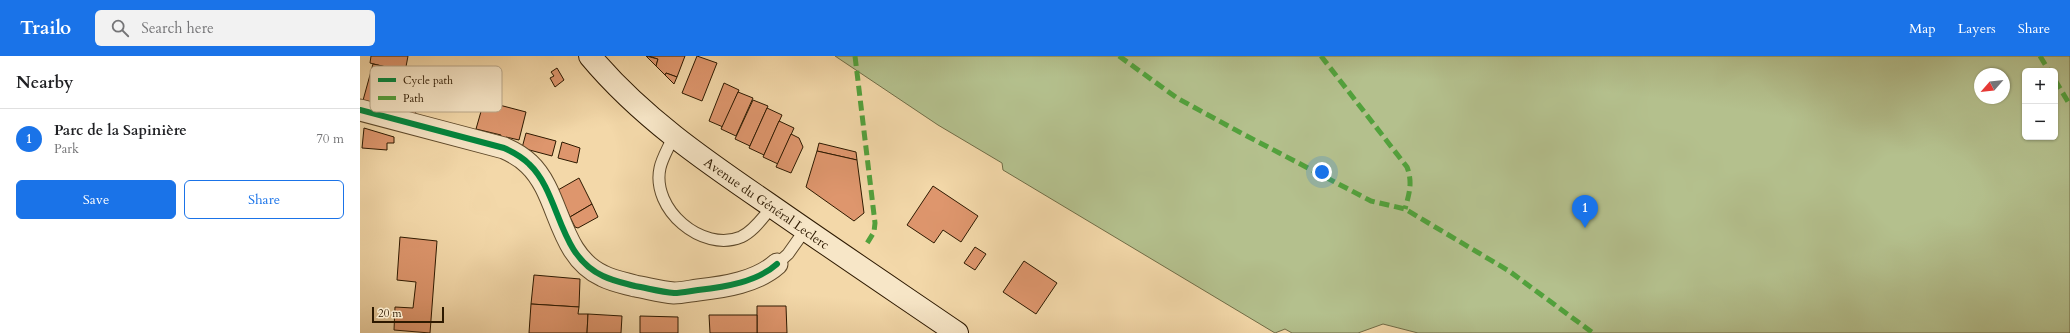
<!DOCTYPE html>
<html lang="en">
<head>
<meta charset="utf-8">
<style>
  :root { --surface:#fff; --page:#f2f2f2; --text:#202124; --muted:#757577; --line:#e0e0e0; --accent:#1a73e8 }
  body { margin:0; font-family:Cardo,serif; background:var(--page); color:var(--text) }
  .controls { position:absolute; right:12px; top:12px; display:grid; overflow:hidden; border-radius:6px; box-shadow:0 1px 3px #0004 }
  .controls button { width:36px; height:36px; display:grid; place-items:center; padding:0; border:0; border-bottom:1px solid var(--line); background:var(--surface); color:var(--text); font:20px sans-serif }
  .compass { position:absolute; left:1614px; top:12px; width:36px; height:36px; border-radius:50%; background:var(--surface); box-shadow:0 1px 3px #0004; rotate:242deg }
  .scale { position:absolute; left:12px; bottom:10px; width:72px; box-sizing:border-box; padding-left:4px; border:2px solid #2d1900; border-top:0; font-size:11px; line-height:14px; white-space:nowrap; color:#2d1900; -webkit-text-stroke:3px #f7e6c7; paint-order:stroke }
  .you { position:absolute; left:962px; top:116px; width:14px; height:14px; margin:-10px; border:3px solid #fff; border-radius:50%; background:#1a73e8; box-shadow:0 0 0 6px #1a73e833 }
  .badge { display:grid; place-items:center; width:26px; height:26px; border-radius:50%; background:var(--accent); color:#fff; font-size:13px; font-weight:700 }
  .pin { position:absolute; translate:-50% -33px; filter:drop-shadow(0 1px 2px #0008) }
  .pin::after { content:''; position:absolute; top:21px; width:14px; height:12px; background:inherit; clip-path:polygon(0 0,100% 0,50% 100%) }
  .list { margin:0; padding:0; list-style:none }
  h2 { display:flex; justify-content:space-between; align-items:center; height:52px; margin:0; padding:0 16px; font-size:17px }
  h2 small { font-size:13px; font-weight:400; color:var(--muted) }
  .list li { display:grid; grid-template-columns:26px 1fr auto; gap:12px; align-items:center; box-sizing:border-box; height:60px; padding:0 16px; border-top:1px solid var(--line) }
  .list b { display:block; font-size:15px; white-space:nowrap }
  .list p { margin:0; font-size:13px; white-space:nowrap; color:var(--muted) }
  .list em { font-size:13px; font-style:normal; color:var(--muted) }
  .actions { display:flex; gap:8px; padding:12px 16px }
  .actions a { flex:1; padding:9px 0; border:1px solid var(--accent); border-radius:6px; text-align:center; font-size:14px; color:var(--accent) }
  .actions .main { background:var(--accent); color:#fff }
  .icon { flex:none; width:22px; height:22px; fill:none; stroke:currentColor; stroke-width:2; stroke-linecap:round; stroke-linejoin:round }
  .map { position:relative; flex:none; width:1710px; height:277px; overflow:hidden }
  header { display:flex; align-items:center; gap:24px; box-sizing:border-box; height:56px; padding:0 20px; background:var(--accent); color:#fff }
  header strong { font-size:19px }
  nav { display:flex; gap:22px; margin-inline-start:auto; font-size:14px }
  .search { width:280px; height:36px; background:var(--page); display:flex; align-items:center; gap:10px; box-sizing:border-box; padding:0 14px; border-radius:6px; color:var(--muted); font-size:15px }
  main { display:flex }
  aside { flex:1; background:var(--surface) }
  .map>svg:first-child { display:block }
  .green { fill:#b4c08d; stroke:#706c46; fill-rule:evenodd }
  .building { fill:#de966d; stroke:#2d1900 }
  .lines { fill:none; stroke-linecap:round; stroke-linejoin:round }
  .service-casing { stroke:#5e492a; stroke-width:13 }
  .minor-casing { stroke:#5e492a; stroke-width:23 }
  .secondary-casing { stroke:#2d1900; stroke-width:24 }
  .service { stroke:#f7e6c7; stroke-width:11 }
  .minor { stroke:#f7e6c7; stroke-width:21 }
  .secondary { stroke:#f7e6c7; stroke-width:22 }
  .quiet { stroke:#52a13c; stroke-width:5; stroke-dasharray:10 5; stroke-linecap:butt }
  .cycleway-casing { stroke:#f7e6c7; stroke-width:8 }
  .cycleway { stroke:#00873e; stroke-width:6 }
  .labels { text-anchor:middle; stroke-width:3; stroke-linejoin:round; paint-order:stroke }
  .street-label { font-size:13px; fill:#2d1900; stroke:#f7e6c7 }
  .key { fill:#f7e6c7; stroke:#baa88b; stroke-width:1 }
  .key-label { font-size:11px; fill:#2d1900 }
</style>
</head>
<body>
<header>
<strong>Trailo</strong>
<div class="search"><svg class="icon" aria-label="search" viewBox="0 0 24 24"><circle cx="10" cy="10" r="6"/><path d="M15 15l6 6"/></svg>Search here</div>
<nav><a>Map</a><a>Layers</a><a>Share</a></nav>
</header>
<main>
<aside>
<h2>Nearby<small></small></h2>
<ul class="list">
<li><span class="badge">1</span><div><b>Parc de la Sapinière</b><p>Park</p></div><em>70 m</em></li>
</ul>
<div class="actions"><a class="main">Save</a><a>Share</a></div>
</aside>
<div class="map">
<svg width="1710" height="277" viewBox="0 0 1710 277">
  <rect width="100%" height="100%" fill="#f3d8a9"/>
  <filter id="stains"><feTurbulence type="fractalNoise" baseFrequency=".005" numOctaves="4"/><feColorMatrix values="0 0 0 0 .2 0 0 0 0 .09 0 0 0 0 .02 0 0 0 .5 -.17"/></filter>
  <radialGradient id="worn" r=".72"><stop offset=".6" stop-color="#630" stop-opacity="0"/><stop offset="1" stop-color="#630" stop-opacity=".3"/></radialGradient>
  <!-- green -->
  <path class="green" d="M475,0H1710V277H1058L1023,268L998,277H932L925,273L915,277L643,114L642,107L578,69ZM1665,15H1695V81H1665ZM1620,18H1644V42H1620Z"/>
  <!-- building -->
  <g class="building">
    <polygon points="11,0 48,0 45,16 10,7"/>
    <polygon points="286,0 298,3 296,10"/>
    <polygon points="289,0 325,0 317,21 306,17 305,19 296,10 298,3"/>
    <polygon points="337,0 357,7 342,45 322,37"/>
    <polygon points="13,8 31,12 29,21 41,25 36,46 57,52 54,62 2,48"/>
    <polygon points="197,12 204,24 195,31 190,22 194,20 191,16"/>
    <polygon points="306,17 317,21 314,28 305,19"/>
    <polygon points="364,27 379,34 363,71 349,65"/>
    <polygon points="378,36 393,42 376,80 361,73"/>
    <polygon points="393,44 408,50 390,90 375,83"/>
    <polygon points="124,45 166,56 159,84 146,81 145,84 140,83 141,79 116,73"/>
    <polygon points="407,52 422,59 404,99 389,92"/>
    <polygon points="419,65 434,72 418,108 403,101"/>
    <polygon points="4,72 34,81 34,87 27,87 27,94 2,92"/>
    <polygon points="166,77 196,85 192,100 162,92"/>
    <polygon points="431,78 439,82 443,91 431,117 416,111"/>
    <polygon points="202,86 220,92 217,107 198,102"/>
    <polygon points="459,87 496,96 497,104 457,95"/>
    <polygon points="457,95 497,104 504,157 494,165 446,131"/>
    <polygon points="219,122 232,148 210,161 198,134"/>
    <polygon points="573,130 618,160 601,186 583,174 574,187 547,169"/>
    <polygon points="232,148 238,161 218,172 215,171 210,161"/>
    <polygon points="40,181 77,185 70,277 34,274 35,251 53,252 56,226 37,224"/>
    <polygon points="615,191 626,198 615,214 604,207"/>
    <polygon points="664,205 697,227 676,258 643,236"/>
    <polygon points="174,219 220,223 219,251 171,248"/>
    <polygon points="171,248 219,251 218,258 228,258 227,277 169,277"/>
    <polygon points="397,250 426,250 427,277 397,277"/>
    <polygon points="228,258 262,260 261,277 227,277"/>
    <polygon points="349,259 397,259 397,277 350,277"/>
    <polygon points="280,260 318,261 318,277 280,277"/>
  </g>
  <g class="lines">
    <!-- service casing -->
    <g class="service-casing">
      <g id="service">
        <path d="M313,81C309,91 302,102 300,112C291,153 342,197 381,181C394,175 403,161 412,151"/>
        <polyline points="417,208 428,198 445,174"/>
      </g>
    </g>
    <!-- minor casing -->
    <g class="minor-casing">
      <path id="minor" d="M0,54L144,92C153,96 162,101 169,108C201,138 197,199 243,220C253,225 264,227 275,230C287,232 301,236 314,237C322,237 330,235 338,234C365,231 397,226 417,208"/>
    </g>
    <!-- secondary casing -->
    <g class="secondary-casing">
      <path id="secondary" d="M230,0C280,60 344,104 407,147C470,191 534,234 597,277"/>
    </g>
    <!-- service -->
    <use href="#service" class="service"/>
    <!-- minor -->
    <use href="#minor" class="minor"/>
    <!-- secondary -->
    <use href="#secondary" class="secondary"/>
    <!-- quiet -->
    <g class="quiet">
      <polyline points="495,0 515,167 514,176 506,189"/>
      <polyline points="759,0 817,42 883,78 1011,145 1045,153 1149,215 1233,277"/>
      <path d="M961,0L1047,111C1053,127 1049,138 1045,153"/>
      <polyline points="1680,0 1689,15"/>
      <polyline points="1695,24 1710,49"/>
    </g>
    <!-- cycleway casing -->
    <g class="cycleway-casing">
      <path id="cycleway" d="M0,54L144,92C153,96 162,101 169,108C201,138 197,199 243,220C253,225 264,227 275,230C287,232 301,236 314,237C322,237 330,235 338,234C365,231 397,226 417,208"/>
    </g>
    <!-- cycleway -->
    <use href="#cycleway" class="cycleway"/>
  </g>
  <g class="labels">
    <!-- street labels -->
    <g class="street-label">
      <text transform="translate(407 147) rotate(35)" y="5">Avenue du Général Leclerc</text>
    </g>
  </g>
  <!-- legend -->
  <rect x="10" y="10" width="132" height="46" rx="6" class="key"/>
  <rect x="18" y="22" width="18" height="4" fill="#00873e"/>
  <rect x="18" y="40" width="18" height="4" fill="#52a13c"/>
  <g class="key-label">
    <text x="43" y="28">Cycle path</text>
    <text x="43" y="46">Path</text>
  </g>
  <rect width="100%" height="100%" filter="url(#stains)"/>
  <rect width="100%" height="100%" fill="url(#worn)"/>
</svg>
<div class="controls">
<button>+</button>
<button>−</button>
</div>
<svg class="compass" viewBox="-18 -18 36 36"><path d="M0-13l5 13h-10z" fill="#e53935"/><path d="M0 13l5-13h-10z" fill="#757577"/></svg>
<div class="scale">20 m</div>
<div class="you"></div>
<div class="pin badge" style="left:1225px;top:172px">1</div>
</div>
</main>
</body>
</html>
